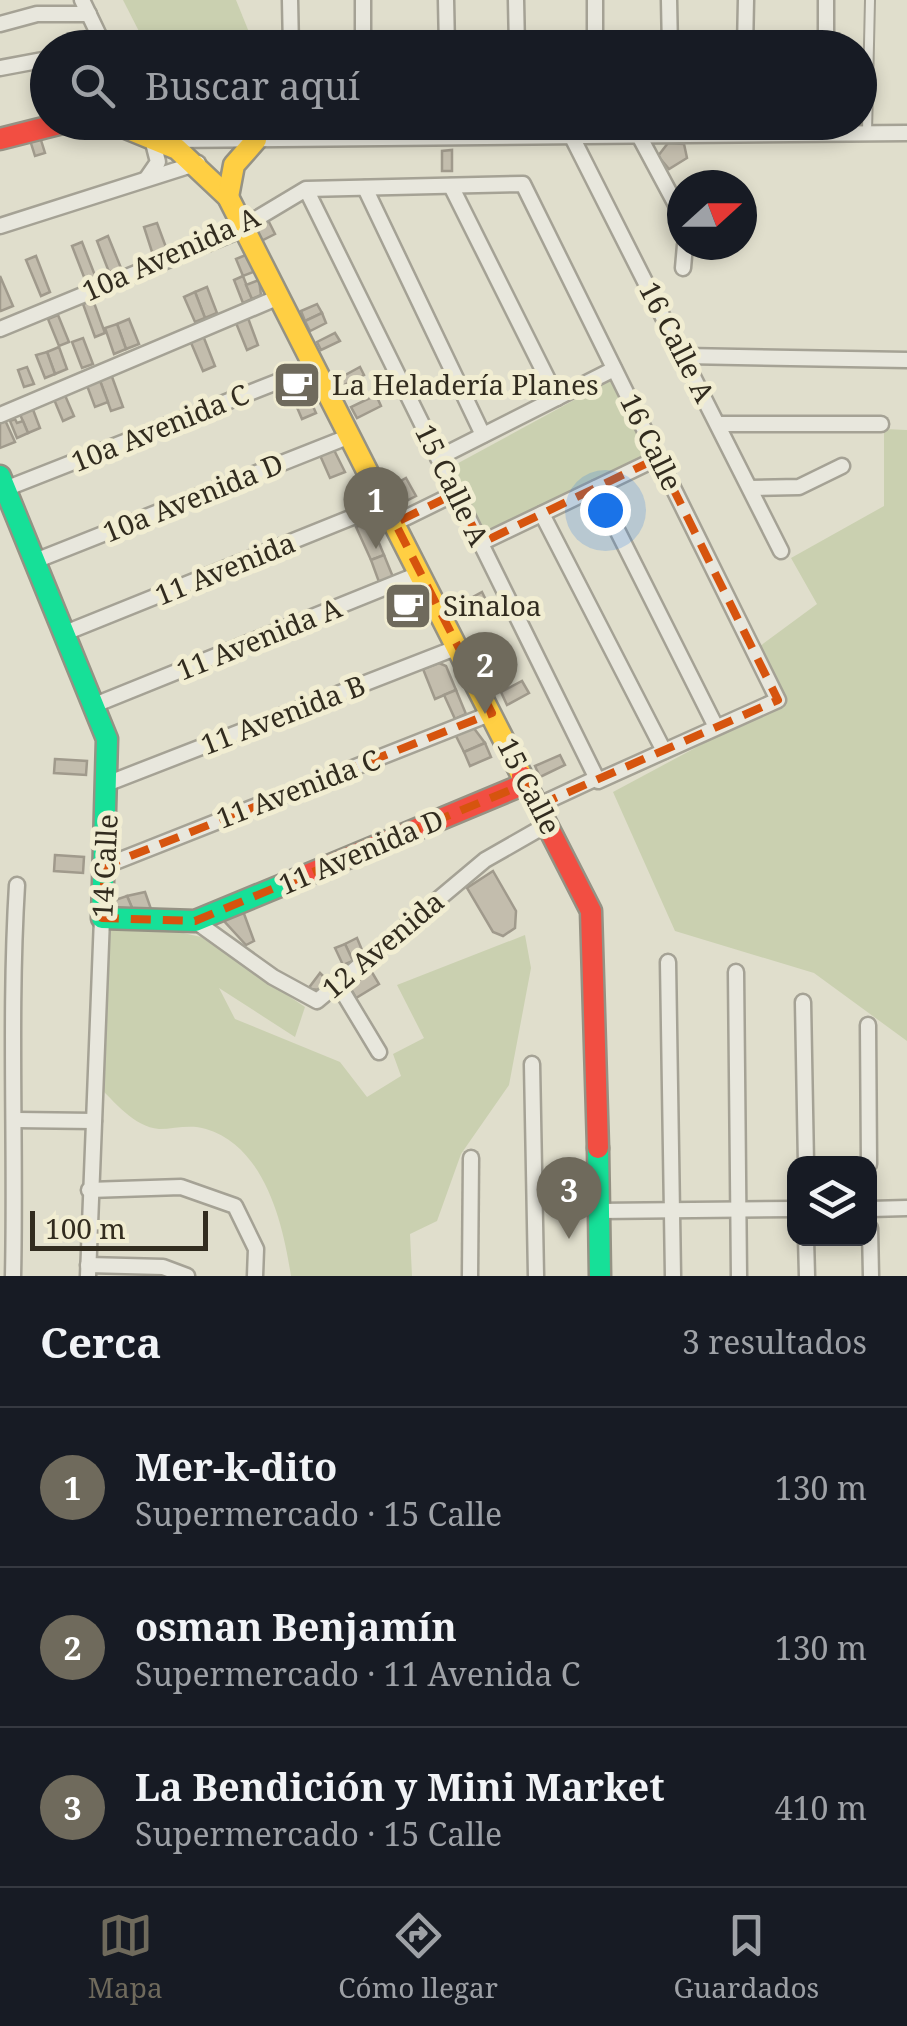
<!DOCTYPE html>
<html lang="es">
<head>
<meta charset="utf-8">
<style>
  :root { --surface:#171b24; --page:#20242c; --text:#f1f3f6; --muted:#9ea1a6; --line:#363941; --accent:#6f6a5c }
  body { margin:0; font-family:"Noto Serif",serif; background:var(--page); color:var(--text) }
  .controls { position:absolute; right:30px; bottom:30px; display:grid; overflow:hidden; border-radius:20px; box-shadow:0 5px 15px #0003 }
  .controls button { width:90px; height:90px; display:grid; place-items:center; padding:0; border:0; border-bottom:2px solid var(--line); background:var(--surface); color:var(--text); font:50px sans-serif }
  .compass { position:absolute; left:667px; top:170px; width:90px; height:90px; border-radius:50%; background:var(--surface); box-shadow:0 5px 15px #0003; rotate:69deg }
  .scale { position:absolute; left:30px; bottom:25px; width:178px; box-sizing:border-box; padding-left:10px; border:5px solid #322c1f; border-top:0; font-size:28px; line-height:35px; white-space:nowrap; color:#322c1f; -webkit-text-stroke:8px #f1edd2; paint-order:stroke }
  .you { position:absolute; left:605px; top:510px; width:35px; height:35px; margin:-25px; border:8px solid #fff; border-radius:50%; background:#1a73e8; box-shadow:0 0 0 15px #1a73e833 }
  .badge { display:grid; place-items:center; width:65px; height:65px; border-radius:50%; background:var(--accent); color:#fff; font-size:32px; font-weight:700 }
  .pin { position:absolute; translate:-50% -82px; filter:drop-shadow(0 2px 5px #0008) }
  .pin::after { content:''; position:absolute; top:52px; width:35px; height:30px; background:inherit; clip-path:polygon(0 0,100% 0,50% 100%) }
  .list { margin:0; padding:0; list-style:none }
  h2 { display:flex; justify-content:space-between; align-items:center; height:130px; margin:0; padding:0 40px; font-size:42px }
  h2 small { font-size:32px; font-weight:400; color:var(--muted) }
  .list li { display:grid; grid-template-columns:65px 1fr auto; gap:30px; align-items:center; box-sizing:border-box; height:160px; padding:0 40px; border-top:2px solid var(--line) }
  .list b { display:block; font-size:38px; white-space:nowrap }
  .list p { margin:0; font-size:32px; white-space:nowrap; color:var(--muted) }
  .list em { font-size:32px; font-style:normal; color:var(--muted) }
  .icon { flex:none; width:55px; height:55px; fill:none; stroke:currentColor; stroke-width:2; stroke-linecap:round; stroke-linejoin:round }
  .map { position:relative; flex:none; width:907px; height:1276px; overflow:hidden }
  .search { position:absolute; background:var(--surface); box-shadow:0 5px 15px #0003; left:30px; right:30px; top:30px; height:110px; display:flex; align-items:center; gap:25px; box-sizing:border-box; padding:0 35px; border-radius:55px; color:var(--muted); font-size:38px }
  .sheet { height:610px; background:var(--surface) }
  nav { display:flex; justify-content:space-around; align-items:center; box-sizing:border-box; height:140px; border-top:2px solid var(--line); background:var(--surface); font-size:28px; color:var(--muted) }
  nav a { display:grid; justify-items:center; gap:5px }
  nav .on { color:var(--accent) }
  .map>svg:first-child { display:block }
  .green { fill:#cad0b0 }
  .building { fill:#c3bdad; stroke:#a09a8c; stroke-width:2.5 }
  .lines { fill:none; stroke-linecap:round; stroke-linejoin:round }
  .lane-casing { stroke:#a5a295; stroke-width:12 }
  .street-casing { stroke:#a5a295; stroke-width:19 }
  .fast-casing { stroke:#959284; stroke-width:25 }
  .slow-casing { stroke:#959284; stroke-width:25 }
  .jam-casing { stroke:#959284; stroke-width:25 }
  .lane { stroke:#e8e7dd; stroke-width:8 }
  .street { stroke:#e8e7dd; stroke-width:14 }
  .fast { stroke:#16e098; stroke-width:20 }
  .slow { stroke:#ffcf43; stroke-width:20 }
  .jam { stroke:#f24e42; stroke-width:20 }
  .marked { fill:none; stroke:#d6540e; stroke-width:8; stroke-dasharray:20 12; stroke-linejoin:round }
  .labels { text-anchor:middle; stroke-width:10; stroke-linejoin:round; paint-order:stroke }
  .street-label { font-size:28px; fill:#322c1f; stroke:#f1edd2 }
  .poi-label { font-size:28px; fill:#322c1f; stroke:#f1edd2; text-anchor:start }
</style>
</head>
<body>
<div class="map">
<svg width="907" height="1276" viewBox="0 0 907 1276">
  <rect width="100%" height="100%" fill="#e0decc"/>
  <!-- green -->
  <g class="green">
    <polygon points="123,0 236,0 255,47 147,47"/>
    <polygon points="183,123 285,123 287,128 188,131"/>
    <polygon points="611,380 652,456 487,539 451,467"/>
    <polygon points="884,429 907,430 907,1041 814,973 675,931 613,792 781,702 752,652 817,604 791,558 884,506"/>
    <path d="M121,919L201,937L305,1007L295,1037L219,988L235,1019L340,1062L367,1097L401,1076L393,1054L424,1038L397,985L525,935L531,968L509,1085L461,1154L437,1221L410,1234L412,1276H291C283,1223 265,1147 206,1129C190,1124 175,1129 159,1129C134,1127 114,1101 97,1085L106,926Z"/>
  </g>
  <!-- building -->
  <g class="building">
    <polygon points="40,137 45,153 35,156 30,140"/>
    <polygon points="668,143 684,144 687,158 669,169 658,156"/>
    <polygon points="452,150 452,171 442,171 442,151"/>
    <polygon points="266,216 275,234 261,241 252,224"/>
    <polygon points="157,223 167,250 153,255 144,227"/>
    <polygon points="108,236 121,268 109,272 97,241"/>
    <polygon points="82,242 96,278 86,282 72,246"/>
    <polygon points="248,254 256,271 243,276 236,259"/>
    <polygon points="36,256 50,292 41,296 26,260"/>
    <polygon points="0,276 13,306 1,311 0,309"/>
    <polygon points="243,276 252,299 243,303 234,280"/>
    <polygon points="259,280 261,295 252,299 246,285"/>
    <polygon points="207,287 217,313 205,318 195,292"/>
    <polygon points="195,292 205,318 195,322 184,297"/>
    <polygon points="93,300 105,333 95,337 83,304"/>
    <polygon points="317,304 322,313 305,321 301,311"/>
    <polygon points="322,313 326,323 310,331 305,321"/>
    <polygon points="58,315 69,342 59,346 48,319"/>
    <polygon points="248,318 258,345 247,350 236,323"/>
    <polygon points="129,319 139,344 126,349 117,324"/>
    <polygon points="117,324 126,349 114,354 105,328"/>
    <polygon points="202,333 215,366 203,371 189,338"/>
    <polygon points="335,333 340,341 321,350 317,342"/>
    <polygon points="83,338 93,364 82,368 72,342"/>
    <polygon points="59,347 67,369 55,374 47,352"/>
    <polygon points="47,352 55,374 45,378 36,355"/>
    <polygon points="27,367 34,384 24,387 18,370"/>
    <polygon points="360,367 364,375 342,386 338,379"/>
    <polygon points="111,374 123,407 111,411 99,378"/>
    <polygon points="99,378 108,402 95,407 86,383"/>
    <polygon points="296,380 303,384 316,413 302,419 287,384"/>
    <polygon points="64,393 74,416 63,421 53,397"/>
    <polygon points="376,395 381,406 357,418 351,407"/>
    <polygon points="32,407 40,428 28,433 19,412"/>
    <polygon points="15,419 17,423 23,421 28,433 17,438 10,421"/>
    <polygon points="5,420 15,442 0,448 0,422"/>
    <polygon points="333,448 345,472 330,478 319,453"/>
    <polygon points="406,478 416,496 406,501 397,483"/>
    <polygon points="370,521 384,555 371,560 356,527"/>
    <polygon points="384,555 393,577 379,582 371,560"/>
    <polygon points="482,592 486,600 467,611 462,603"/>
    <polygon points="402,594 410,599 417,619 405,625 393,597"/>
    <polygon points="439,663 446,666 456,690 435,699 423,669"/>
    <polygon points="522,681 529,693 507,705 501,692"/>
    <polygon points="456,690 466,714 455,719 444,695"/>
    <polygon points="473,727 485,743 464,752 454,732"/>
    <polygon points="485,743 491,757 470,766 464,752"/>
    <polygon points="560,755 565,765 540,777 535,766"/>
    <polygon points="55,759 87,761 86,775 54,773"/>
    <polygon points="55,855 84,857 83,873 54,871"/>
    <polygon points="493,871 516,911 515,928 503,936 493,932 467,888"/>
    <polygon points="145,892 151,909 133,910 127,896"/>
    <polygon points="127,896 133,910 117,910 112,901"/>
    <polygon points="243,911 254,941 246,945 224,921"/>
    <polygon points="357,938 362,950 353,961 345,944"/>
    <polygon points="345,944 353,961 343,965 335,948"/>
    <polygon points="370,969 379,984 356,998 351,989"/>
    <polygon points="320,973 328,981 320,990 308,989"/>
  </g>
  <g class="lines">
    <!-- lane casing -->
    <g class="lane-casing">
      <g id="lane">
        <polyline points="253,122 256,140"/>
        <polyline points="867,132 870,0"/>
      </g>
    </g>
    <!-- street casing -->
    <g class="street-casing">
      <g id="street">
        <polyline points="82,0 105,48"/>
        <polyline points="290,0 291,48"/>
        <polyline points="363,0 363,48"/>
        <polyline points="446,0 447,48"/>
        <polyline points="516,0 517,48"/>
        <polyline points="595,0 595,48"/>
        <polyline points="669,0 670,48"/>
        <polyline points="0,24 37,14 89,14"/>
        <polyline points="745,48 746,0"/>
        <polyline points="826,48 826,0"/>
        <polyline points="0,68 48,59"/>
        <polyline points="637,132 682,216"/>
        <polyline points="571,135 781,551"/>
        <polyline points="167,140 907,133"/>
        <polyline points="147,178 158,162 151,135"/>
        <polyline points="451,186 557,398"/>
        <polyline points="365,188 483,435"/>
        <polyline points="0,226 198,163"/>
        <polyline points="683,268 685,245"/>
        <polyline points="0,329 231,234 306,189 523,184 778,700 598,781 306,189"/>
        <polyline points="685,356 907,360"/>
        <polyline points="0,415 279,297"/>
        <polyline points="718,424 881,424"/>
        <polyline points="438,458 614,369"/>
        <polyline points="596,488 716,727"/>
        <polyline points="750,488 799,487 842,466"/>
        <polyline points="5,489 315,367"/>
        <polyline points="542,514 664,751"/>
        <polyline points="395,523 456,493"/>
        <polyline points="481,543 658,458"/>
        <polyline points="35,561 350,436"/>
        <polyline points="65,633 385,504"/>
        <polyline points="97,704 421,573"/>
        <polyline points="109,783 458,647"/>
        <polyline points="539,805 597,778"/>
        <polyline points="105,866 492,713"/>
        <polyline points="195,921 273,977 317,1001 485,860 548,824"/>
        <polyline points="668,962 673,1276"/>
        <polyline points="736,972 739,1276"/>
        <polyline points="338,984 379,1052"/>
        <polyline points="803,1002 806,1164"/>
        <polyline points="868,1025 869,1164"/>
        <polyline points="532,1064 536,1276"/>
        <polyline points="17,1120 94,1121"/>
        <polyline points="89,1190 181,1187 235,1206 256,1249 255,1276"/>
        <polyline points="870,1209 907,1208"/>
        <polyline points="599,1211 794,1209"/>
        <polyline points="870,1228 871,1276"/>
        <polyline points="806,1238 807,1276"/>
        <polyline points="88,1265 163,1267 187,1276"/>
        <path d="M13,1276C16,1146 9,1015 17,885"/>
        <polyline points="88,1276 102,918"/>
        <polyline points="470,1276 471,1158"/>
      </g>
    </g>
    <!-- fast casing -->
    <g class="fast-casing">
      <g id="fast">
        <polyline points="0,476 107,739 102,918 195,921 297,879"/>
        <polyline points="598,1148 600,1276"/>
      </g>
    </g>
    <!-- slow casing -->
    <g class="slow-casing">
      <g id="slow">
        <polyline points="111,122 177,149 228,197 522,776"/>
        <polyline points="228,197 234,165 256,140"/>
      </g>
    </g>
    <!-- jam casing -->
    <g class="jam-casing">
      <g id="jam">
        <polyline points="0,139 67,122"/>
        <polyline points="522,776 591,911 598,1148"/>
        <polyline points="297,879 527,783"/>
      </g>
    </g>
    <!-- lane -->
    <use href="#lane" class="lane"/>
    <!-- street -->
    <use href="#street" class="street"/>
    <!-- fast -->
    <use href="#fast" class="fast"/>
    <!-- slow -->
    <use href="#slow" class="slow"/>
    <!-- jam -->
    <use href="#jam" class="jam"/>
  </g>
  <!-- marked area -->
  <path class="marked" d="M658,458L778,700L539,805L527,783L195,921L102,918L105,866L492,713L395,523L456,493L481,543Z"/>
  <!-- icons -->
  <defs>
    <g id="cafe-square" transform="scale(2.5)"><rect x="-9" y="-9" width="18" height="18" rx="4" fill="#6f6a5c" stroke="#f1edd2"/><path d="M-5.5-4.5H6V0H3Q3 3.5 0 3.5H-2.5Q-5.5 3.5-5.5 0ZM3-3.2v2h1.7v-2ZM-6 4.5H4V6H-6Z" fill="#fff"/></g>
  </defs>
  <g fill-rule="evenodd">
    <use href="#cafe-square" x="297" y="385"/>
    <use href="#cafe-square" x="408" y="606"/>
  </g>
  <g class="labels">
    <!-- street labels -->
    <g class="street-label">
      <text transform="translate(171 254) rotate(-24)" y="10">10a Avenida A</text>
      <text transform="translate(677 342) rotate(63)" y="10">16 Calle A</text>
      <text transform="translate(160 428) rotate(-22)" y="10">10a Avenida C</text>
      <text transform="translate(651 442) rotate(64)" y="10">16 Calle</text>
      <text transform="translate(452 485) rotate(64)" y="10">15 Calle A</text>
      <text transform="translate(193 498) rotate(-22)" y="10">10a Avenida D</text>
      <text transform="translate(225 569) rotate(-22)" y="10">11 Avenida</text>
      <text transform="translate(259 639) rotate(-22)" y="10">11 Avenida A</text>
      <text transform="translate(283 715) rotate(-21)" y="10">11 Avenida B</text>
      <text transform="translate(529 786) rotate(63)" y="10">15 Calle</text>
      <text transform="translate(298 789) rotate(-21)" y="10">11 Avenida C</text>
      <text transform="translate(361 852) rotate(-23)" y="10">11 Avenida D</text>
      <text transform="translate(105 866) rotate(-87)" y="10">14 Calle</text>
      <text transform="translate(383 945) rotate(-40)" y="10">12 Avenida</text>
    </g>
    <!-- poi labels -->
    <g class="poi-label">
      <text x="332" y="395">La Heladería Planes</text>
      <text x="443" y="616">Sinaloa</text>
    </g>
  </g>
</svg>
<div class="controls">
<button><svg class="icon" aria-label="layers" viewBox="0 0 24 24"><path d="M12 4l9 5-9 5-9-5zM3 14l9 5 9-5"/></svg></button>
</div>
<svg class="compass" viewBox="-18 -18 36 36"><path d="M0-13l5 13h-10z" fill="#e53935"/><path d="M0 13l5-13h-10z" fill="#9ea1a6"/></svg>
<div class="scale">100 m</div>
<div class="you"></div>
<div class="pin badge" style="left:376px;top:549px">1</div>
<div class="pin badge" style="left:485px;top:714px">2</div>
<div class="pin badge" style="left:569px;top:1239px">3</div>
<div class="search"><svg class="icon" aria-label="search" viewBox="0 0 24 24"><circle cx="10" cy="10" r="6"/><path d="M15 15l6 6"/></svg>Buscar aquí</div>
</div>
<section class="sheet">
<h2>Cerca<small>3 resultados</small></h2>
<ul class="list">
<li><span class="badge">1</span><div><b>Mer-k-dito</b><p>Supermercado · 15 Calle</p></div><em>130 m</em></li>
<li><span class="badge">2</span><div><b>osman Benjamín</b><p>Supermercado · 11 Avenida C</p></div><em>130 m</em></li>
<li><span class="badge">3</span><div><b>La Bendición y Mini Market</b><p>Supermercado · 15 Calle</p></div><em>410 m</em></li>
</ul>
</section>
<nav>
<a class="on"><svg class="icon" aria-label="map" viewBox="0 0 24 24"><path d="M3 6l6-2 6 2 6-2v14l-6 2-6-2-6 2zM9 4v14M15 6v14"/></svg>Mapa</a>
<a><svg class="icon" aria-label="directions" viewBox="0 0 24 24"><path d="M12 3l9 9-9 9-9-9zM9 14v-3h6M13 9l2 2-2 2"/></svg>Cómo llegar</a>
<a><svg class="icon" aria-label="saved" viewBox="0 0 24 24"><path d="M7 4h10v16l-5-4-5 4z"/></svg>Guardados</a>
</nav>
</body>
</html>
